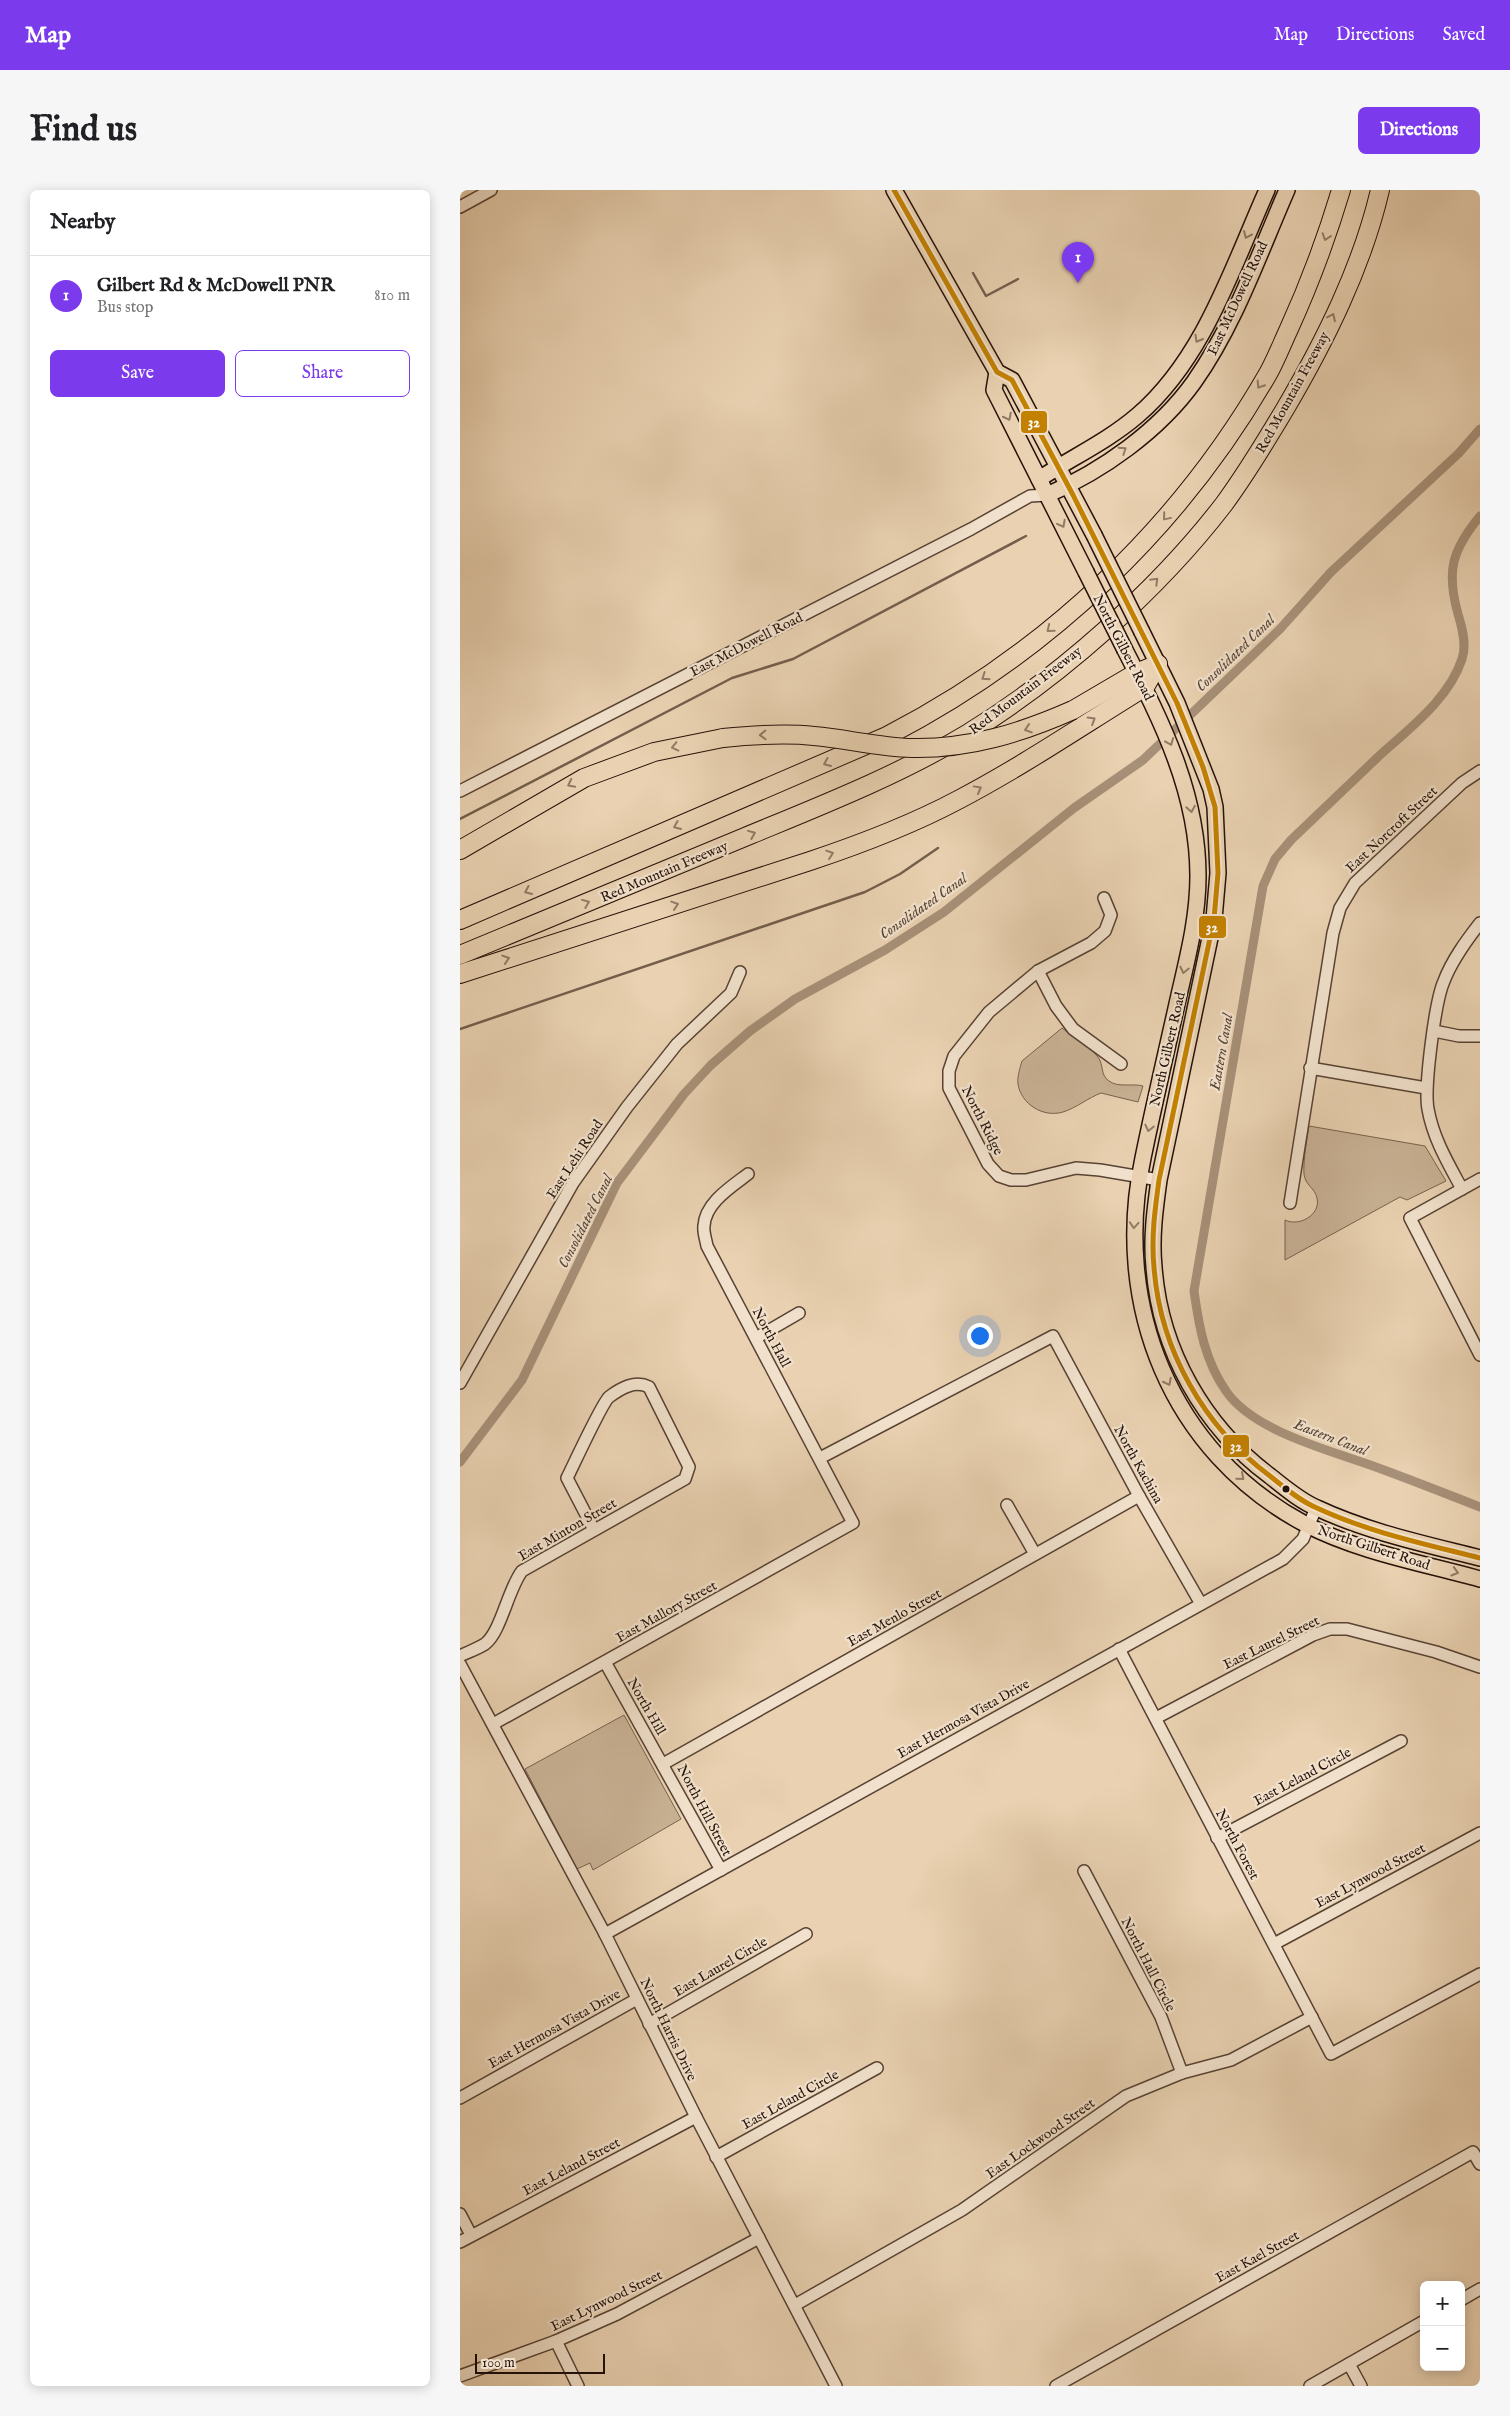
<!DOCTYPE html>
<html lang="en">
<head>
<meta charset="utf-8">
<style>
  :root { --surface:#fff; --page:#f6f6f6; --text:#202124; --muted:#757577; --line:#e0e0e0; --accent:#7c3aed }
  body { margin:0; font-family:"IM FELL English",serif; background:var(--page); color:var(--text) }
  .controls { position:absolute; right:15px; bottom:15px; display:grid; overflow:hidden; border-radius:8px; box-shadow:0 2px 12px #0003 }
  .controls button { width:45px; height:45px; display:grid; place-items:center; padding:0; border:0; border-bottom:1px solid var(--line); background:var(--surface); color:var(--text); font:25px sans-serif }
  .scale { position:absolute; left:15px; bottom:12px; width:130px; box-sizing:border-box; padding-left:5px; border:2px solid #261209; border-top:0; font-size:14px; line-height:18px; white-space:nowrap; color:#261209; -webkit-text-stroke:4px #f1e1cc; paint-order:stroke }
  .you { position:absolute; left:519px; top:1145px; width:18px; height:18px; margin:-12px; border:4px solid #fff; border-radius:50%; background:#1a73e8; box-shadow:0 0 0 8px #1a73e833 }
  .badge { display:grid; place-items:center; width:32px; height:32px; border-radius:50%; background:var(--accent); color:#fff; font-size:16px; font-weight:700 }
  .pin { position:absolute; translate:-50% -41px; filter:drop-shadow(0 1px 2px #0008) }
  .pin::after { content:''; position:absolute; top:26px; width:18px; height:15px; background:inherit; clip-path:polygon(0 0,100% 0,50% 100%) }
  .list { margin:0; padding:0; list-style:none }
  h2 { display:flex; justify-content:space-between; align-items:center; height:65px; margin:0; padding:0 20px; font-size:21px }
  h2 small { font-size:16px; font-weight:400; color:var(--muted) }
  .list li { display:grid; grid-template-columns:32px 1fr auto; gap:15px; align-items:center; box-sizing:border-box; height:80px; padding:0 20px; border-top:1px solid var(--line) }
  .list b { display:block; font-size:19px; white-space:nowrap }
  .list p { margin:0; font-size:16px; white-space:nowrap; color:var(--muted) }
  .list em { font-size:16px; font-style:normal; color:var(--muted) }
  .actions { display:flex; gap:10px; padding:15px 20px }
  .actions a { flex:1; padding:11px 0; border:1px solid var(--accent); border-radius:8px; text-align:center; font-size:18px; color:var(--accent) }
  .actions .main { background:var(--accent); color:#fff }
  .map { position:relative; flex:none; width:1020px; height:2196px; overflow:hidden; border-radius:8px }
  header { display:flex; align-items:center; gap:30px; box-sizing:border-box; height:70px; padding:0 25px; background:var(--accent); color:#fff }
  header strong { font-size:24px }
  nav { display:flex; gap:28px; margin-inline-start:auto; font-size:18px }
  .intro { display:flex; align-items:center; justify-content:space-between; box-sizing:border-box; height:120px; padding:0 30px }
  h1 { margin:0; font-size:35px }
  .button { padding:12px 22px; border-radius:8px; background:var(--accent); color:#fff; font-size:18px; font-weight:700 }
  main { display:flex; gap:30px; padding:0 30px }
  aside { flex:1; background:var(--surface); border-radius:8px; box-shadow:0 2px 12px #0003 }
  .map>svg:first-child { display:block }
  .green { fill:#c8b194; stroke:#77624e }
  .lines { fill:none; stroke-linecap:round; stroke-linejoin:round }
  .stream { stroke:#735e4c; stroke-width:2.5 }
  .canal { stroke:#a79078; stroke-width:9 }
  .minor-casing { stroke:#574233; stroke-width:14 }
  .major-casing { stroke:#261209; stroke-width:18 }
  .highway-casing { stroke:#261209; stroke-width:20 }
  .minor { stroke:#f1e1cc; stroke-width:11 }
  .major { stroke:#e9d1b1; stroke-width:15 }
  .highway { stroke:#e9d1b1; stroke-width:18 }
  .major-bridge-casing { stroke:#261209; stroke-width:18; stroke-linecap:butt }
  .highway-bridge-casing { stroke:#261209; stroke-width:20; stroke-linecap:butt }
  .major-bridge { stroke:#e9d1b1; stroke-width:15 }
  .highway-bridge { stroke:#e9d1b1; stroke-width:18 }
  .bus-1-casing { stroke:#f1e1cc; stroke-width:9 }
  .bus-1 { stroke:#c38102; stroke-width:5 }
  .oneway { stroke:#917b65 }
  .bus-dot { fill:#261209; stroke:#f1e1cc; stroke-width:2 }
  .labels { text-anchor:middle; stroke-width:4.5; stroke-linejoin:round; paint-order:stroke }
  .street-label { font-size:14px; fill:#261209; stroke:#f1e1cc }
  .water-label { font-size:15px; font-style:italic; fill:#5a4435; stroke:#f1e1cc }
  .line-badge { stroke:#f1e1cc; stroke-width:2 }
  .badge-label { font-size:14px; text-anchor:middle; font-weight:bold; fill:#fff }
</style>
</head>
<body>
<header>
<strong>Map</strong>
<nav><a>Map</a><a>Directions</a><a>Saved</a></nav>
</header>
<div class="intro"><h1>Find us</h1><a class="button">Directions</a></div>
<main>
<aside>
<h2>Nearby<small></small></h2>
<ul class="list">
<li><span class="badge">1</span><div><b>Gilbert Rd &amp; McDowell PNR</b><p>Bus stop</p></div><em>810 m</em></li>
</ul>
<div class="actions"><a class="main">Save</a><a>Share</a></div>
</aside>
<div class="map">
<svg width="1020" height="2196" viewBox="0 0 1020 2196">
  <rect width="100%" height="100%" fill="#e9d1b1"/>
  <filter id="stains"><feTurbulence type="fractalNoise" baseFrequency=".004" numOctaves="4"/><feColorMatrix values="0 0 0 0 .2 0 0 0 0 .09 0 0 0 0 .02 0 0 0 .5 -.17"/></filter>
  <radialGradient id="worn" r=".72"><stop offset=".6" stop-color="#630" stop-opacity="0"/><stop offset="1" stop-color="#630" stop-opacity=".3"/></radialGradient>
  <!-- green -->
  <g class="green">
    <path d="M602,838C613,847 629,856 638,867C644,875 640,885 649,891C658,898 672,893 683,896L678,912L641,903C628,908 616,918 603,922C583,928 561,914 558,894C557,887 560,878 562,871Z"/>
    <path d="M849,936L965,956L986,991L947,1010L940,1007L825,1070V1030C839,1037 861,1025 857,1008C855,998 845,995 844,984C843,969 847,951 849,936Z"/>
    <polygon points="164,1525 221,1629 133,1680 130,1673 117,1679 65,1579"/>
  </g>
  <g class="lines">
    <!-- stream -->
    <g class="stream">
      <polyline points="513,83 526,106 558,89"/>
      <polyline points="0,629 272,488 333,469 566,346"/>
      <polyline points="0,839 405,702 440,684 478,658"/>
    </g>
    <!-- canal -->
    <g class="canal">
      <path d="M1020,326C992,360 986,381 998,424C1002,437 1007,455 1002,469C989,509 950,538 919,566C890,594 860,622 831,650L815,669L803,696L734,1101C739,1137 745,1171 766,1201C793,1241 869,1260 913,1276C949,1289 984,1303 1020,1317"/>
      <polyline points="0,1272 62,1190 157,993 224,904 251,875 290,841 335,809 425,760 484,722 614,618 683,570 820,439 871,382 998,264 1020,239"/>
    </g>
    <!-- minor casing -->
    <g class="minor-casing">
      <g id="minor">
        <polyline points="0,17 31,0"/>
        <polyline points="0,601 511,339 570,306 587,305"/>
        <polyline points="644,708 651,725 645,741 631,753 578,781 529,822 494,866 489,881 489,898 528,974 539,986 551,990 566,990 616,978 640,980 699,990"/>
        <polyline points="578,781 596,816 613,839 661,874"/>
        <polyline points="974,841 999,846 1020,846"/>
        <polyline points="850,878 966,898"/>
        <polyline points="1020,989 950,1028 1020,1165"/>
        <path d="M1002,999C988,973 973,948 968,919C964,898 975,811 984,791C992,770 1006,751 1020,733"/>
        <polyline points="830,1013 873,743 880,718 895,693 1002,593 1020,581"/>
        <polyline points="296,1148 339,1123"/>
        <polyline points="0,1193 113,993 167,917 217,854 271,803 280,782"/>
        <polyline points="360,1268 593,1146 679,1306 741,1414"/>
        <polyline points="547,1315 575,1364"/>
        <polyline points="659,1459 871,1864 1020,1784"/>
        <path d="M0,1466C8,1462 17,1459 25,1454C41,1442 48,1399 62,1381L225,1289L229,1277L189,1197C175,1190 161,1198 149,1207C142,1213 114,1274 107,1288L134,1340"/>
        <polyline points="145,1472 261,1680"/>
        <polyline points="0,1474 145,1744 236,1927 376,2196"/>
        <polyline points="696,1528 853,1445 870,1439 887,1439 976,1462 1020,1477"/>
        <path d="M33,1534L393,1333L247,1056C246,1050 243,1042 244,1036C245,1013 271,997 288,984"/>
        <polyline points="203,1574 679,1306"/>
        <polyline points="757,1648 941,1551"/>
        <polyline points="624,1681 701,1827 722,1883"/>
        <polyline points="145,1744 823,1369 843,1349 856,1318"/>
        <polyline points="814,1754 1020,1643"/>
        <polyline points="189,1834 346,1744"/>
        <polyline points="0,1908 177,1809"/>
        <polyline points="256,1967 417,1878"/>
        <polyline points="0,2024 11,2045"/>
        <polyline points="0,2052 236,1927"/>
        <polyline points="1001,2110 1020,2099"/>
        <polyline points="335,2115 502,2020 666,1906 722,1883 771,1870 852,1827"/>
        <polyline points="96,2151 118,2196"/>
        <polyline points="889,2174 901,2196"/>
        <polyline points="0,2186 96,2151 157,2124 299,2048"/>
        <polyline points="596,2196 1013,1962 1020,1974"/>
        <polyline points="850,2196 964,2131"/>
      </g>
    </g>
    <!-- major casing -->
    <g class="major-casing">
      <g id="major">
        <polyline points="434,0 537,182 552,190 634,345"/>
        <polyline points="537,182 534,200 626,382"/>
        <path d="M579,289C611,268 648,251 678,225C744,168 772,78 807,0"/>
        <path d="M587,305C642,281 699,241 734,192C775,134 799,64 827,0"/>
        <path d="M682,442L717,513L751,599L755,617L758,683L754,729L699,990C695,1019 691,1048 694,1077C700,1160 744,1237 810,1286C824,1297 840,1311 857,1318C908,1342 965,1354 1020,1368"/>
        <path d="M665,460C702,532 738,603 738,686C738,727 728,766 719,805C707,859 694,914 683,968C652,1114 710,1262 845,1334C899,1362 962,1373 1020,1389"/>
      </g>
    </g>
    <!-- highway casing -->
    <g class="highway-casing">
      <g id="highway">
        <polyline points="613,520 676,483 698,474"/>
        <polyline points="0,660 124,588 194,562 263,548"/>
        <path d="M0,730L427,546C586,464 720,338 809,182C816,169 822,154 828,141C850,93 866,50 881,0"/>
        <path d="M0,765C95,726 190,687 285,647C360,616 437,586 507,544C600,487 698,400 764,314C786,284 806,251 825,219C865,151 902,77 920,0"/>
        <path d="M0,784L350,671C401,654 451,635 498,610C563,576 623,535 685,497L698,474"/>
      </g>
    </g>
    <!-- minor -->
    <use href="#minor" class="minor"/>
    <!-- major -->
    <use href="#major" class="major"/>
    <!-- highway -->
    <use href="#highway" class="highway"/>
    <!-- major-bridge casing -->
    <g class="major-bridge-casing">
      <g id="major-bridge">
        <polyline points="634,345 682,442"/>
        <polyline points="626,382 665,460"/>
      </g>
    </g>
    <!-- highway-bridge casing -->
    <g class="highway-bridge-casing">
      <path id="highway-bridge" d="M263,548C293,545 324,543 354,546C387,549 419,557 452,558C509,559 561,543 613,520"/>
    </g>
    <!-- major-bridge -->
    <use href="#major-bridge" class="major-bridge"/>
    <!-- highway-bridge -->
    <use href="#highway-bridge" class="highway-bridge"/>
    <!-- bus-1 casing -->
    <g class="bus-1-casing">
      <path id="bus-1" d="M434,0L537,182L552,190L613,305L717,513L743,577L755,617L758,683L754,729L699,990C695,1019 691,1048 694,1077C700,1160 744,1237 810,1286C824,1297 840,1311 857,1318C908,1342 965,1354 1020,1368"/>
    </g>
    <!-- bus-1 -->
    <use href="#bus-1" class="bus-1"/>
  </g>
  <!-- one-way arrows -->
  <defs><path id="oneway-chevron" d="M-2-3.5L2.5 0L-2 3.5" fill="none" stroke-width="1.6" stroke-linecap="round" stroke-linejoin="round" transform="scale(1.25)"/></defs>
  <g class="oneway">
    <use href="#oneway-chevron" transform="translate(787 45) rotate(114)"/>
    <use href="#oneway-chevron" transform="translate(866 47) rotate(108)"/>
    <use href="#oneway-chevron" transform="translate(872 127) rotate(-65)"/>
    <use href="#oneway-chevron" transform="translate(738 149) rotate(120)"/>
    <use href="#oneway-chevron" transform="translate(800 195) rotate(123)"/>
    <use href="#oneway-chevron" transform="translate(548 227) rotate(63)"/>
    <use href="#oneway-chevron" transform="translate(663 260) rotate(-34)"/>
    <use href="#oneway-chevron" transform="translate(706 327) rotate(130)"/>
    <use href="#oneway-chevron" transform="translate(602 334) rotate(62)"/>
    <use href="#oneway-chevron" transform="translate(695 391) rotate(-45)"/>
    <use href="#oneway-chevron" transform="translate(590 439) rotate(141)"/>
    <use href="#oneway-chevron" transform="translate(525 487) rotate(146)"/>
    <use href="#oneway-chevron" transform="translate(632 530) rotate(-31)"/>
    <use href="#oneway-chevron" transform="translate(568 539) rotate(162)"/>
    <use href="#oneway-chevron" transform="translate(303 545) rotate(178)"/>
    <use href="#oneway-chevron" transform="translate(710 552) rotate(68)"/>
    <use href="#oneway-chevron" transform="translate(215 557) rotate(167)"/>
    <use href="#oneway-chevron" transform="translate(367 573) rotate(156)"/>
    <use href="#oneway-chevron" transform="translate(111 594) rotate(153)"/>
    <use href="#oneway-chevron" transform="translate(518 599) rotate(-29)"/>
    <use href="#oneway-chevron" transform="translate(731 619) rotate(80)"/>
    <use href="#oneway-chevron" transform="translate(217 636) rotate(157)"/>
    <use href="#oneway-chevron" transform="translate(292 644) rotate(-22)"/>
    <use href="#oneway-chevron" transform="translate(370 664) rotate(-19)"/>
    <use href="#oneway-chevron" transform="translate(68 701) rotate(156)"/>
    <use href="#oneway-chevron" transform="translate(126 713) rotate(-22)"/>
    <use href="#oneway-chevron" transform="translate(215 715) rotate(-18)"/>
    <use href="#oneway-chevron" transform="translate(46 769) rotate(-18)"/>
    <use href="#oneway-chevron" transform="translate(724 780) rotate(103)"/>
    <use href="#oneway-chevron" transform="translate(689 938) rotate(103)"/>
    <use href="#oneway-chevron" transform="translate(674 1035) rotate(94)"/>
    <use href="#oneway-chevron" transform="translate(708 1192) rotate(63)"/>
    <use href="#oneway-chevron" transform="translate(781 1287) rotate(41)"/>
    <use href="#oneway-chevron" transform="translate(995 1382) rotate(16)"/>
  </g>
  <!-- markers -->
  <circle class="bus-dot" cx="826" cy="1299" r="4.5"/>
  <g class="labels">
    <!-- street labels -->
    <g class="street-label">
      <text transform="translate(777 108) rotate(-65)" y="5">East McDowell Road</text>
      <text transform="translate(832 202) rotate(-61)" y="5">Red Mountain Freeway</text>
      <text transform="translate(286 454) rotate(-27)" y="5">East McDowell Road</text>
      <text transform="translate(664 457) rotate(63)" y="5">North Gilbert Road</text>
      <text transform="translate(565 500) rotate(-37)" y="5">Red Mountain Freeway</text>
      <text transform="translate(931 639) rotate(-43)" y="5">East Norcroft Street</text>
      <text transform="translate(204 681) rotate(-23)" y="5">Red Mountain Freeway</text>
      <text transform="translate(707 859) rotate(-77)" y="5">North Gilbert Road</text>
      <text transform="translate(523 930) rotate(63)" y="5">North Ridge</text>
      <text transform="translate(114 969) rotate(-57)" y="5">East Lehi Road</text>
      <text transform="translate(312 1147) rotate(62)" y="5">North Hall</text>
      <text transform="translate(679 1274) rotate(61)" y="5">North Kachina</text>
      <text transform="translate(107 1339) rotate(-30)" y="5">East Minton Street</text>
      <text transform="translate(914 1357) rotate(18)" y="5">North Gilbert Road</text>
      <text transform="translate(206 1421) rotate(-29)" y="5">East Mallory Street</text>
      <text transform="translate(434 1427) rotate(-29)" y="5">East Menlo Street</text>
      <text transform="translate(811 1452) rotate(-26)" y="5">East Laurel Street</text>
      <text transform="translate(187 1516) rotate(60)" y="5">North Hill</text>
      <text transform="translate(503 1528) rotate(-29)" y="5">East Hermosa Vista Drive</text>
      <text transform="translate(842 1586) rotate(-28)" y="5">East Leland Circle</text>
      <text transform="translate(245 1620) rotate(62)" y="5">North Hill Street</text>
      <text transform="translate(778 1654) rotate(62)" y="5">North Forest</text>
      <text transform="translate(910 1685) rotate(-28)" y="5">East Lynwood Street</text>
      <text transform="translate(689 1774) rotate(63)" y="5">North Hall Circle</text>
      <text transform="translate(260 1776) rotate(-30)" y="5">East Laurel Circle</text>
      <text transform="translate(94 1838) rotate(-29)" y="5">East Hermosa Vista Drive</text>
      <text transform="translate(209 1839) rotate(64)" y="5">North Harris Drive</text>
      <text transform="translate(330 1909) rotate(-29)" y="5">East Leland Circle</text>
      <text transform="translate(580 1948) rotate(-35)" y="5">East Lockwood Street</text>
      <text transform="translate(111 1976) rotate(-28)" y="5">East Leland Street</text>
      <text transform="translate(797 2066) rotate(-29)" y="5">East Kael Street</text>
      <text transform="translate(146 2110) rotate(-26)" y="5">East Lynwood Street</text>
    </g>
    <!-- water labels -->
    <g class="water-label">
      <text transform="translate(775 463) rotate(-44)" y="5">Consolidated Canal</text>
      <text transform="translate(463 716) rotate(-35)" y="5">Consolidated Canal</text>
      <text transform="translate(761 862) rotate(-80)" y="5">Eastern Canal</text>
      <text transform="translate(125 1031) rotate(-63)" y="5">Consolidated Canal</text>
      <text transform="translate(871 1247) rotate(21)" y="5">Eastern Canal</text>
    </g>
  </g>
  <g class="line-badge">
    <rect x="560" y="220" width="28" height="24" rx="5" fill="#c38102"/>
    <rect x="738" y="725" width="29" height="24" rx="5" fill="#c38102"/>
    <rect x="762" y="1244" width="28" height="24" rx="5" fill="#c38102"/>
  </g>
  <g class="badge-label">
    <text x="574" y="237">32</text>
    <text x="752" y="742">32</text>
    <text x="776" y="1261">32</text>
  </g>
  <rect width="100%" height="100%" filter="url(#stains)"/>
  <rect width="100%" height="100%" fill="url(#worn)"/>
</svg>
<div class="controls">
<button>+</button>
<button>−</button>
</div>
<div class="scale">100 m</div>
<div class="you"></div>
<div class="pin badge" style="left:618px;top:93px">1</div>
</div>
</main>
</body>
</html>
